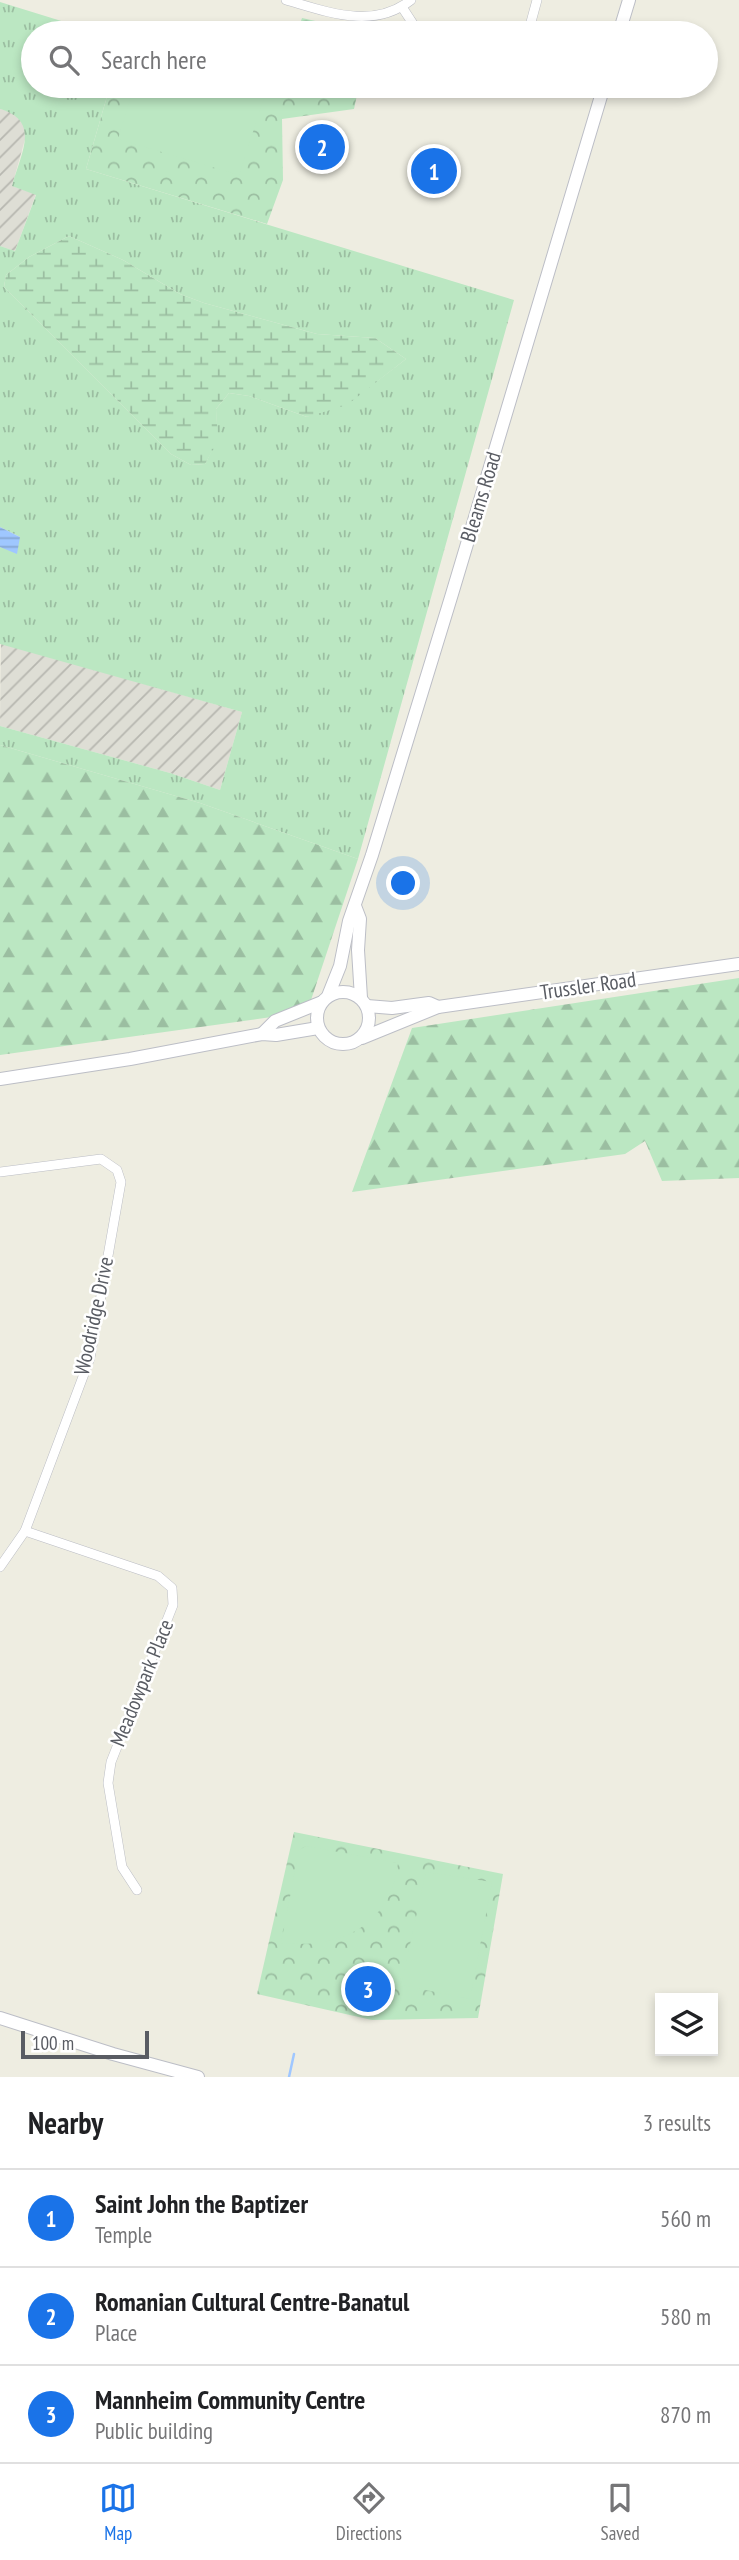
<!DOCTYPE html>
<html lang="en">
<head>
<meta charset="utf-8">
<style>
  :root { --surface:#fff; --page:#f6f6f6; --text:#202124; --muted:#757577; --line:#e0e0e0; --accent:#1a73e8 }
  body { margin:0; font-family:"PT Sans Narrow",sans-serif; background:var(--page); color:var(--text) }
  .controls { position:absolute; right:21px; bottom:21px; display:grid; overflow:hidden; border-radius:0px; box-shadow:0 4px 10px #0003 }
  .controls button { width:63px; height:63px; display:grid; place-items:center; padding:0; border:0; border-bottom:2px solid var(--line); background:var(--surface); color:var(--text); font:35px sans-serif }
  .scale { position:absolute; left:21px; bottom:18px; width:128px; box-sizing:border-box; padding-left:7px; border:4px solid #595c63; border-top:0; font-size:19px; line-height:24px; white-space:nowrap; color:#595c63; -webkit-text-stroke:5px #fff; paint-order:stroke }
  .you { position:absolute; left:404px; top:884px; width:24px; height:24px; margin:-18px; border:5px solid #fff; border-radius:50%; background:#1a73e8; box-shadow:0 0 0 10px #1a73e833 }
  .badge { display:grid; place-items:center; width:46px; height:46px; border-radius:50%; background:var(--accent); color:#fff; font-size:23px; font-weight:700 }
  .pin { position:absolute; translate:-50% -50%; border:4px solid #fff; box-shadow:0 2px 7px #0006 }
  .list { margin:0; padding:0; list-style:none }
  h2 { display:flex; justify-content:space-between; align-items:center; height:91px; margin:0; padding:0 28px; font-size:30px }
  h2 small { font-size:23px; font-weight:400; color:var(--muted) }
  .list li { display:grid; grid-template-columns:46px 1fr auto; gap:21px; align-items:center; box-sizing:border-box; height:98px; padding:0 28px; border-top:2px solid var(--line) }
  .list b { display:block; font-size:26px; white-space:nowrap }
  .list p { margin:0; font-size:23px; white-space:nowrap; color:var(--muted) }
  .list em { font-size:23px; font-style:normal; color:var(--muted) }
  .icon { flex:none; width:38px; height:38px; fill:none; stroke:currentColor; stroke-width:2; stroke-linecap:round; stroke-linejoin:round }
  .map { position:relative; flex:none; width:739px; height:2077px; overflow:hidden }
  .search { position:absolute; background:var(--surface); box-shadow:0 4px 10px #0003; left:21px; right:21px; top:21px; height:77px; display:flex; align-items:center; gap:18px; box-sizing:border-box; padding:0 24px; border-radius:38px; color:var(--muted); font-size:26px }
  .sheet { height:385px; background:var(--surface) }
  nav { display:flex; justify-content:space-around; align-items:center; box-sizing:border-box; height:98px; border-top:2px solid var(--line); background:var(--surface); font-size:19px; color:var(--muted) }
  nav a { display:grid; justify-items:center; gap:4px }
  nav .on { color:var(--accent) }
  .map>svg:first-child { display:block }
  .industrial { fill:url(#industrial-furrows) }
  .grass { fill:url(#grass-tufts); fill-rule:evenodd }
  .forest { fill:url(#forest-firs) }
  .wetland { fill:url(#wetland-marsh) }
  .park { fill:url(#park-crowns) }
  .pitch { fill:#bbe7c2 }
  .water { fill:url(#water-rules) }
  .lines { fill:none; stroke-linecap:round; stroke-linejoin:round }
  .stream { stroke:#9fc7ff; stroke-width:2.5 }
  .street-casing { stroke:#bbbdc4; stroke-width:10 }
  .secondary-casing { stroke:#bcbec6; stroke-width:14 }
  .street { stroke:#fff; stroke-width:9 }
  .secondary { stroke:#fff; stroke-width:12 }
  .labels { text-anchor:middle; stroke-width:5; stroke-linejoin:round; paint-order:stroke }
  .street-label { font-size:21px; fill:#595c63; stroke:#fff }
</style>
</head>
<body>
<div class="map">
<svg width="739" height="2077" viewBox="0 0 739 2077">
  <defs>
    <pattern id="industrial-furrows" width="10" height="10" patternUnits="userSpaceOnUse" patternTransform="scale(1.75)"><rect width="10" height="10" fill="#deded5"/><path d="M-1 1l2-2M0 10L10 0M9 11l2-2" fill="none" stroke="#b7b7b0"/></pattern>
    <pattern id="grass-tufts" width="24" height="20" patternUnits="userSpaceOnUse" patternTransform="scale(1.75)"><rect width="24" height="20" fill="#bbe7c2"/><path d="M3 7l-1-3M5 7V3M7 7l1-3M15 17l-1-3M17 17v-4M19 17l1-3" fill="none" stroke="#9bbea1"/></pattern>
    <pattern id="forest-firs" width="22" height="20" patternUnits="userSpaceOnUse" patternTransform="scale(1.75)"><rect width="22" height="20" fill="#bbe7c2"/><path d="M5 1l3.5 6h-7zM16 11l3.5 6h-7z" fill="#9bbea1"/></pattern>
    <pattern id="wetland-marsh" width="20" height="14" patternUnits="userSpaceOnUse" patternTransform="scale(1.75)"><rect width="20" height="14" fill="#bbe7c2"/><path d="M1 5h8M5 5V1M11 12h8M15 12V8" fill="none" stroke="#9bbea1"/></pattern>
    <pattern id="park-crowns" width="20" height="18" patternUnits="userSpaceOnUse" patternTransform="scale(1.75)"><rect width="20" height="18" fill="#bbe7c2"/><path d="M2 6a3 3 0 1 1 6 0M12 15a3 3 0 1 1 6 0" fill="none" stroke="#9bbea1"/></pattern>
    <pattern id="water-rules" width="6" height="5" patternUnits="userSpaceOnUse" patternTransform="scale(1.75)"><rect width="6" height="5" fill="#9fc7ff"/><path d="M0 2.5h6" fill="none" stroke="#85a5d2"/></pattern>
  </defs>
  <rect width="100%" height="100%" fill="#eeede1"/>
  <!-- industrial -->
  <g class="industrial">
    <polygon points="0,109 12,112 22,120 27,132 12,186 36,194 15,251 0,246"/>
    <polygon points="1,643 242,712 220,790 170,773 0,726"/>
  </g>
  <!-- grass -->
  <path class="grass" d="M0,2L100,33H33V86H110L86,169L514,300L358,859L200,803L0,745V726L170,773L220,790L242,712L0,644V547L8,548L20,537L0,527V246L15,251L36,195L12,186C20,155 42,121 0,109ZM69,236L123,260L180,294L204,303L317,334L375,338L406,359L376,382L307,417L249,396L229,393L216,409L217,441L205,464L191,465L171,454L4,287L6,275L29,257Z"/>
  <!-- forest -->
  <g class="forest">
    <polygon points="0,745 200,803 358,859 307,1012 0,1055"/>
    <polygon points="739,978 739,1178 662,1181 645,1141 625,1154 352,1192 412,1028"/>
  </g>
  <!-- wetland -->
  <polygon class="wetland" points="69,236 123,260 180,294 204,303 317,334 375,338 406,359 347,405 307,417 249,396 229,393 216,409 218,441 205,464 191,465 171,454 4,287 6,275 29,257"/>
  <!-- park -->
  <g class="park">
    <polygon points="302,18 369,33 297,33"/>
    <polygon points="110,86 359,86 354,109 282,119 283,180 267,224 86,169"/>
    <polygon points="294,1832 503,1874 478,2018 372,2020 257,1994"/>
  </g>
  <!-- pitch -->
  <g class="pitch">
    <polygon points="134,86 220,86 264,98 239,175 118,139"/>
    <path d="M306,1846L398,1863C390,1927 339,1949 281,1943L299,1850Z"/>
    <polygon points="426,1872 492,1882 470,1999 401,1985"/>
  </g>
  <!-- water -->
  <polygon class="water" points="0,527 20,537 17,554 0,547"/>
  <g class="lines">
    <!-- stream -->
    <polyline class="stream" points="289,2077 294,2054"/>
    <!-- street casing -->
    <g class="street-casing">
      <g id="street">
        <path d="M286,0C328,12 373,30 411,0"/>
        <polyline points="402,7 419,33"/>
        <polyline points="528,33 537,0"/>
        <polyline points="0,1172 101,1159 117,1170 121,1182 90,1358 25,1531 0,1567"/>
        <polyline points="25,1531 158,1576 172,1588 173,1605 111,1762 108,1783 122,1867 137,1890"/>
      </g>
    </g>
    <!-- secondary casing -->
    <g class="secondary-casing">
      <g id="secondary">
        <polyline points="619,33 629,0"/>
        <polyline points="355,906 360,919 358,950 361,998"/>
        <circle cx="343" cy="1018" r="26"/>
        <polyline points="328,996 340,966 349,921 372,855 452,594 604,86"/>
        <polyline points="367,1006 392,1008 429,1003 438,1007"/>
        <polyline points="262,1034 275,1021 322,1002"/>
        <polyline points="362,1038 438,1007 739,964"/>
        <polyline points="0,1079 130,1059 262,1034 276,1035 318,1028"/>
        <polyline points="0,2018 113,2054 198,2077"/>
      </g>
    </g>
    <!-- street -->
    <use href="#street" class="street"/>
    <!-- secondary -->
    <use href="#secondary" class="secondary"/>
  </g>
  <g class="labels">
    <!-- street labels -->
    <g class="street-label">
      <text transform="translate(481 497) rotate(-73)" y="7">Bleams Road</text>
      <text transform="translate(588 986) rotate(-8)" y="7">Trussler Road</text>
      <text transform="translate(94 1316) rotate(-78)" y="7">Woodridge Drive</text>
      <text transform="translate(142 1683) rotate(-68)" y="7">Meadowpark Place</text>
    </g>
  </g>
</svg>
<div class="controls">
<button><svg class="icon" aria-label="layers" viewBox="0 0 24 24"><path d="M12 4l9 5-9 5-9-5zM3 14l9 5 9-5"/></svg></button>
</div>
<div class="scale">100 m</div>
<div class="you"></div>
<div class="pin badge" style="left:434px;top:171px">1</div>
<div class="pin badge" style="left:322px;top:147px">2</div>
<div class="pin badge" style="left:368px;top:1989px">3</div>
<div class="search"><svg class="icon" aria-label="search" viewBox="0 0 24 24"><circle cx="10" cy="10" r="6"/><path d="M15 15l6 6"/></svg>Search here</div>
</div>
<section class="sheet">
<h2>Nearby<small>3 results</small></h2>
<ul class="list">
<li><span class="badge">1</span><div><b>Saint John the Baptizer</b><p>Temple</p></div><em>560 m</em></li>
<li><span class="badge">2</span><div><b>Romanian Cultural Centre-Banatul</b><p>Place</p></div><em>580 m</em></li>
<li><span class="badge">3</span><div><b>Mannheim Community Centre</b><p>Public building</p></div><em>870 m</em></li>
</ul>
</section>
<nav>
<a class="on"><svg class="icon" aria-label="map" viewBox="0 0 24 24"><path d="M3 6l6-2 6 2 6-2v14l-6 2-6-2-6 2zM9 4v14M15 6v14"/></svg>Map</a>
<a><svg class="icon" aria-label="directions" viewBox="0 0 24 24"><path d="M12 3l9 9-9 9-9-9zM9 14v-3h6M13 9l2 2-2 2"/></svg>Directions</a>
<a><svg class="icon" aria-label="saved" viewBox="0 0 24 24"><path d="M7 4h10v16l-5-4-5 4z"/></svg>Saved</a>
</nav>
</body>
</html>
